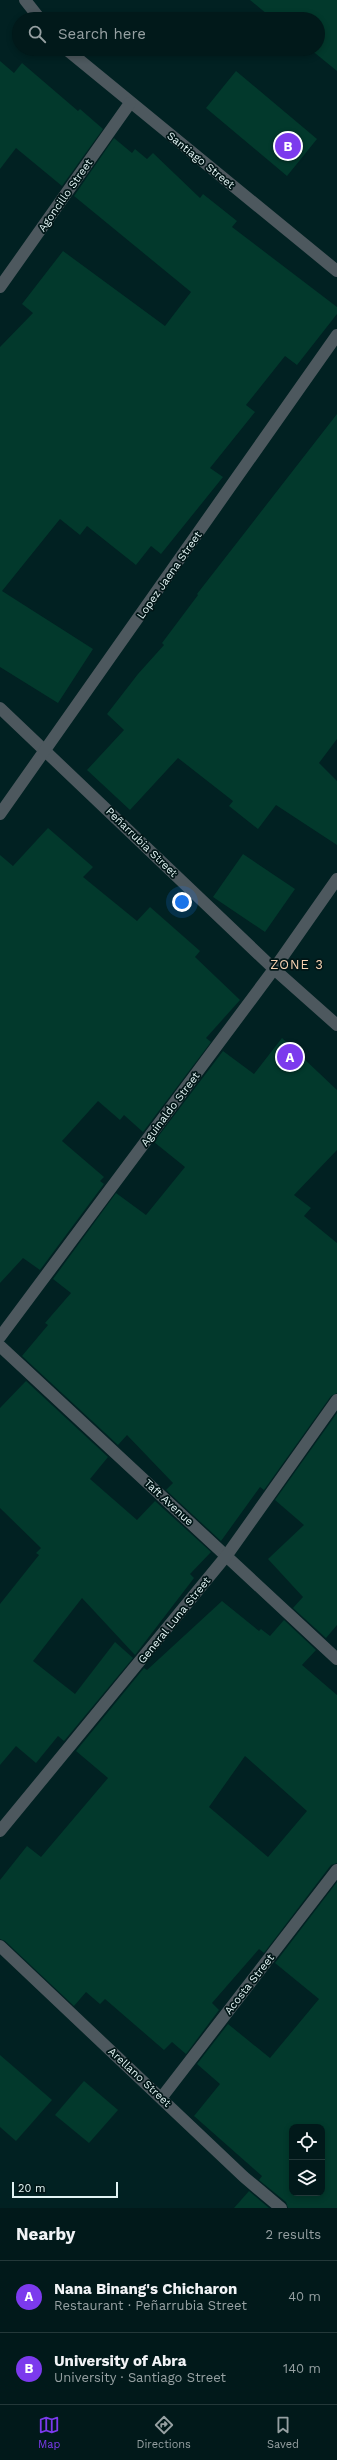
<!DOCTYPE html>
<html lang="en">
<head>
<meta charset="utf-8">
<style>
  :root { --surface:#01191a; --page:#0f2627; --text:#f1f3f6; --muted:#96a0a2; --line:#233839; --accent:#7c3aed }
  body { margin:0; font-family:"Work Sans",sans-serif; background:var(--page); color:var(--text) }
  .controls { position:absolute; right:12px; bottom:12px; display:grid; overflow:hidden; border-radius:8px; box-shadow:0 2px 6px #0003 }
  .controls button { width:36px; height:36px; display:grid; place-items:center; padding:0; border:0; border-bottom:1px solid var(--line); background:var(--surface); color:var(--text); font:20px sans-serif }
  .scale { position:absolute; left:12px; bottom:10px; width:106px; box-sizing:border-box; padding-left:4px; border:2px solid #e1f3f3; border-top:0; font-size:11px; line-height:14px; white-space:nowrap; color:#e1f3f3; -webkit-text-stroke:3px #011617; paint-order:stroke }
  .you { position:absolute; left:182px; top:902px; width:14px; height:14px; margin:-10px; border:3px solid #fff; border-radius:50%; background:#1a73e8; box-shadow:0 0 0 6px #1a73e833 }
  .badge { display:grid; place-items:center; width:26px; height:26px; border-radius:50%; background:var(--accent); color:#fff; font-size:13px; font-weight:700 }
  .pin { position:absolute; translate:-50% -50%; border:2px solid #fff; box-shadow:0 1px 4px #0006 }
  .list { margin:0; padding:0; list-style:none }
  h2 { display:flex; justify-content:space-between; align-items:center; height:52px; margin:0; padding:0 16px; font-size:17px }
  h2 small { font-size:13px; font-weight:400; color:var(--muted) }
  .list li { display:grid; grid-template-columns:26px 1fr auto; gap:12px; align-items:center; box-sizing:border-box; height:72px; padding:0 16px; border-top:1px solid var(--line) }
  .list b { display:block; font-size:15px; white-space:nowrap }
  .list p { margin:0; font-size:13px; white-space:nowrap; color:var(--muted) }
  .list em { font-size:13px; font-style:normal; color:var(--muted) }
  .icon { flex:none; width:22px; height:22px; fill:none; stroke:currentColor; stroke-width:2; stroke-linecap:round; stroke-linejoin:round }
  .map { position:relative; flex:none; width:337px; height:2208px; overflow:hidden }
  .search { position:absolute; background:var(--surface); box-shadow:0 2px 6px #0003; left:12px; right:12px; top:12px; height:44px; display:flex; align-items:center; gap:10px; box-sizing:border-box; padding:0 14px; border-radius:22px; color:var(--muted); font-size:15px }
  .sheet { height:196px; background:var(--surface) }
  nav { display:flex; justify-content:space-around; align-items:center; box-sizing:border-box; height:56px; border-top:1px solid var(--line); background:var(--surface); font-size:11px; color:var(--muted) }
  nav a { display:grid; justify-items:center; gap:2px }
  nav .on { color:var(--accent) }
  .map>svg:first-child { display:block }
  .building { fill:#02392c; fill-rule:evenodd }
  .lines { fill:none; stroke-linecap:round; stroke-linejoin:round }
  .minor { stroke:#4d585e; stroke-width:12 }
  .labels { text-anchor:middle; stroke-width:3.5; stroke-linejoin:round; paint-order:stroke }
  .street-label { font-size:11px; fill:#e1f3f3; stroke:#011617 }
  .quarter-label { font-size:13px; letter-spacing:1px; fill:#f7d2b2; stroke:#011617 }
</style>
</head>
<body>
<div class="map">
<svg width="337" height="2208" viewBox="0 0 337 2208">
  <rect width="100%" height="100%" fill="#012122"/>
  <!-- building -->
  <g class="building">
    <polygon points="250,0 337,0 337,71 310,49 318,49 318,19 273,19"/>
    <polygon points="0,61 14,73 22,63 78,111 80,109 103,129 62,186 16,148 0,169"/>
    <polygon points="236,71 317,139 287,176 206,108"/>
    <polygon points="114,138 132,153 135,149 147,159 153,153 200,198 203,194 237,221 232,227 337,307 337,314 297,365 285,356 246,405 255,412 210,468 223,477 161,554 151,546 136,565 87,526 80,535 60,519 2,591 93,649 58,703 0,667 0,347 33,313 22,304 63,251 165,326 191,292 74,196"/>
    <polygon points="337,414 337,739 319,763 337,781 337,845 276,805 258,829 229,806 233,801 178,758 130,810 87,770 124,730 107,714 138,674 164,645 162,643 198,595 197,594"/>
    <polygon points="48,828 93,867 83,877 137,921 150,907 200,951 195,957 240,1000 206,1038 211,1042 143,1132 124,1115 120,1120 98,1101 62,1141 104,1177 100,1181 104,1184 40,1270 23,1258 0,1283 0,855 13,866"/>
    <polygon points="243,854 295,889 265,932 213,897"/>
    <polygon points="282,1038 337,1090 337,1150 294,1195 311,1208 304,1216 337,1243 337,1393 331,1396 264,1490 260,1487 221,1541 166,1490 173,1483 127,1435 118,1445 22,1356 48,1325 45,1323 71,1293 53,1279 116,1193 146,1215 185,1167 154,1142 223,1051 254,1074"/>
    <polygon points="26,1381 108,1457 90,1479 137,1520 155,1501 211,1552 190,1574 194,1578 135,1655 82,1598 33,1661 75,1694 115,1642 133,1658 64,1741 58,1736 36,1763 16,1746 0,1765 0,1604 39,1555 36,1553 41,1548 0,1508 0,1408"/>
    <polygon points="337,1413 337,1625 326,1638 293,1608 303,1597 268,1559 304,1525 275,1500"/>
    <path d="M222,1601L259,1631L261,1629L270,1636L284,1620L316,1650L302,1665L337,1695V1863L331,1865L264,1953L259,1949L212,2003L219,2010L186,2054L172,2042L164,2050L105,1999L100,2004L86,1992L74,2006L5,1941L0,1939V1880L27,1846L41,1857L108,1778L76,1751L144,1668L147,1670ZM245,1756L307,1811L268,1857L209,1807Z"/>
    <path d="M337,1882V2208H288L286,2202L259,2180L262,2176L194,2116L220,2084L197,2064L228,2024L270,2058L319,1999L275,1963ZM292,2127H322V2193H292Z"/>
    <polygon points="0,2055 52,2100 16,2141 0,2127"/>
    <polygon points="84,2081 118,2110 89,2143 55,2115"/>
    <polygon points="249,2191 269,2208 234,2208"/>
  </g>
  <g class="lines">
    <!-- minor -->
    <g class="minor">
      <polyline points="25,0 40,19"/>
      <polyline points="66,49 337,271"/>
      <polyline points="0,287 130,103"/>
      <polyline points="0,708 274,969 337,1025"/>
      <polyline points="0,814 337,335"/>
      <polyline points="0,1337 274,969 337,879"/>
      <polyline points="0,1346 337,1659"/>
      <polyline points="0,1831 227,1555 337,1400"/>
      <polyline points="0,1946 244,2177 281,2208"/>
      <polyline points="162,2097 337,1870"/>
    </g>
  </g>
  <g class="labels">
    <!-- street labels -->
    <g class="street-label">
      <text transform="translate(201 160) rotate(39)" y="4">Santiago Street</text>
      <text transform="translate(65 195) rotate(-55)" y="4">Agoncillo Street</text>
      <text transform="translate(169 575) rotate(-55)" y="4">Lopez Jaena Street</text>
      <text transform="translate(142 842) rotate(44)" y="4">Peñarrubia Street</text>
      <text transform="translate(170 1109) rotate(-53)" y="4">Aguinaldo Street</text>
      <text transform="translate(169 1502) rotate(43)" y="4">Taft Avenue</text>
      <text transform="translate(174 1620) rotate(-51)" y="4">General Luna Street</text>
      <text transform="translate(249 1984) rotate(-52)" y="4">Acosta Street</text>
      <text transform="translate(140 2077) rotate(43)" y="4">Arellano Street</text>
    </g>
    <!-- quarter labels -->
    <g class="quarter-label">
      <text x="297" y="969">ZONE 3</text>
    </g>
  </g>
</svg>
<div class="controls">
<button><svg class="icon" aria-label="locate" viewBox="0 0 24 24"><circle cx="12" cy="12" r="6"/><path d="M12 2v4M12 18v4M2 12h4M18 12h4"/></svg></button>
<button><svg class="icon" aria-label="layers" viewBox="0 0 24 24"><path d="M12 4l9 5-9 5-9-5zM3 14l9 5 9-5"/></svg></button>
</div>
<div class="scale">20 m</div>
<div class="you"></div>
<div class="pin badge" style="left:290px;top:1057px">A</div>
<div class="pin badge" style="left:288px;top:146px">B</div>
<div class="search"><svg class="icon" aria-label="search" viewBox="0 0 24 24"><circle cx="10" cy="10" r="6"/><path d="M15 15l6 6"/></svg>Search here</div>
</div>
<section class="sheet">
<h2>Nearby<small>2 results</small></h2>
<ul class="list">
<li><span class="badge">A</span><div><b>Nana Binang's Chicharon</b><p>Restaurant · Peñarrubia Street</p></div><em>40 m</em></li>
<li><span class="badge">B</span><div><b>University of Abra</b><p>University · Santiago Street</p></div><em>140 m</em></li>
</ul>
</section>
<nav>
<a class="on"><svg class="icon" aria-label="map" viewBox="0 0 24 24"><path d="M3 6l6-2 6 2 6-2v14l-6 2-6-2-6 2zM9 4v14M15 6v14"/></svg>Map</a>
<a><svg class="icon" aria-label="directions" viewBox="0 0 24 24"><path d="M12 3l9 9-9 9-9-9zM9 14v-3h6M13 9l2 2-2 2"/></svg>Directions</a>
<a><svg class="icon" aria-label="saved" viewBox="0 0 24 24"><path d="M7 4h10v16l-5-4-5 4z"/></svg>Saved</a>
</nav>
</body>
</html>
